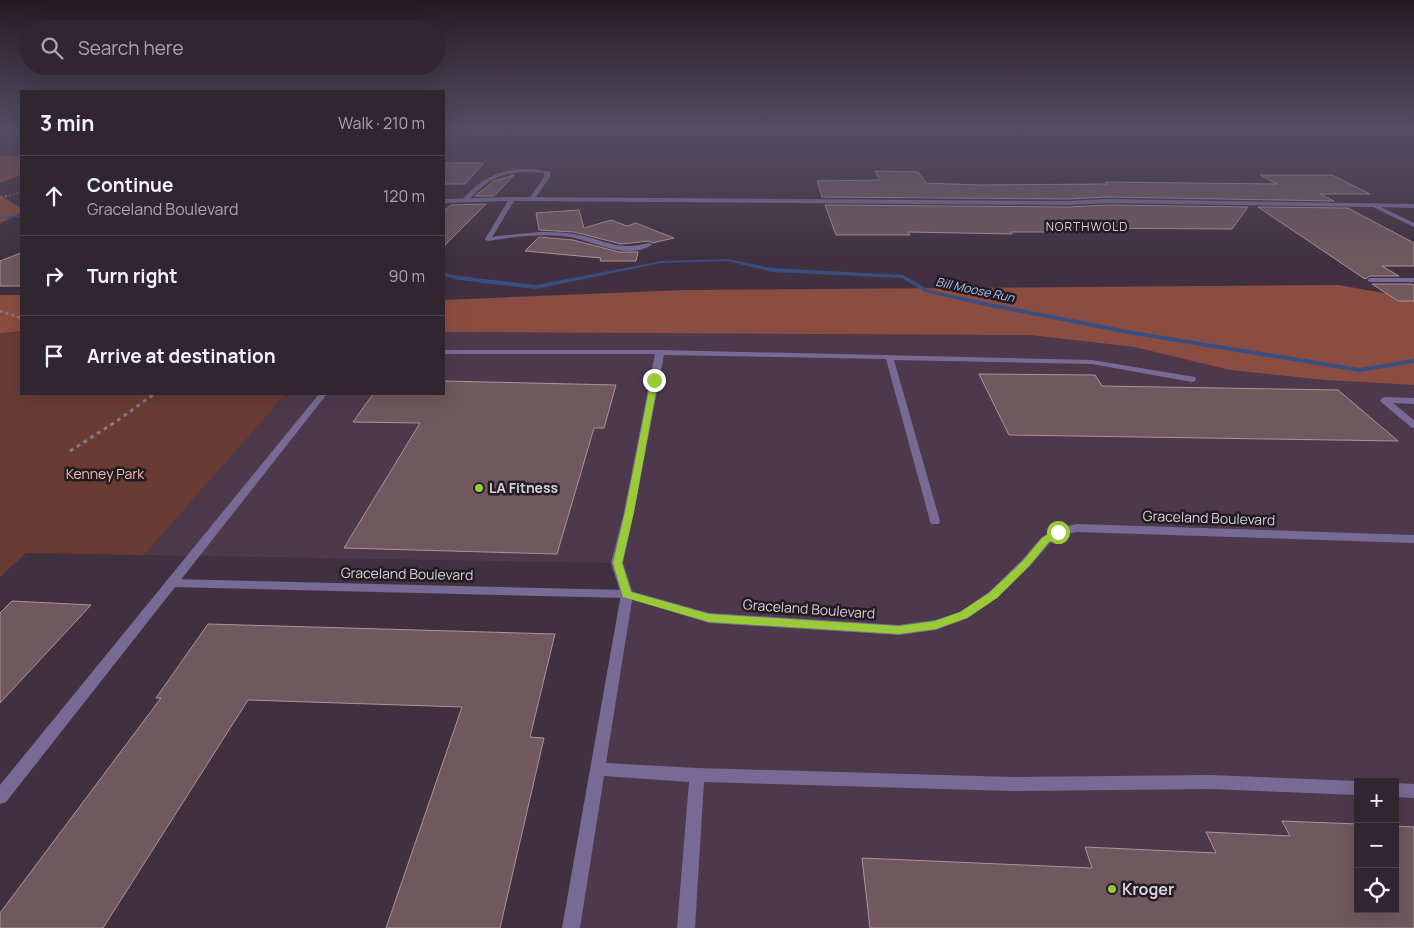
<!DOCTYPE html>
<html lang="en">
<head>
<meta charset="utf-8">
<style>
  :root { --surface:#312530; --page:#392d38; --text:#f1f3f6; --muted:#a8a5ab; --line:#4c424c }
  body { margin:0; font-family:Manrope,sans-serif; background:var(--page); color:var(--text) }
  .controls { position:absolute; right:15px; bottom:15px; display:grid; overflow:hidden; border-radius:0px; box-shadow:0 5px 20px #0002 }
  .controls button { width:45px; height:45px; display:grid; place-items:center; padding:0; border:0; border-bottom:1px solid var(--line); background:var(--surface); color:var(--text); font:25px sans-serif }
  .stop { position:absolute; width:15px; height:15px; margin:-11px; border:4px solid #98cb36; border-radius:50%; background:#fff }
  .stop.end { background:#98cb36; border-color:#fff; box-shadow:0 1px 5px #0008 }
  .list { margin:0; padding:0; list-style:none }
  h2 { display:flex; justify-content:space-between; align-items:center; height:65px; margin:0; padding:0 20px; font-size:21px }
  h2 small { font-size:16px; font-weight:400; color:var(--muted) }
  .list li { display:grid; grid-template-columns:32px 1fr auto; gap:15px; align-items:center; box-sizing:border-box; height:80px; padding:0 20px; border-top:1px solid var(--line) }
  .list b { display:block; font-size:19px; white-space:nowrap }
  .list p { margin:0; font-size:16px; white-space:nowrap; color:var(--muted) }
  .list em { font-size:16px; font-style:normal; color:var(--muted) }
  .icon { flex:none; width:28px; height:28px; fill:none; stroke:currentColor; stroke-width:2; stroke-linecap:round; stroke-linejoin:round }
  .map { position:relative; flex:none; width:1414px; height:928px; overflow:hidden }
  .search { position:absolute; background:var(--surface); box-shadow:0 5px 20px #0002; left:20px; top:20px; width:425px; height:55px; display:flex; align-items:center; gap:12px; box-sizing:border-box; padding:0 18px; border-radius:28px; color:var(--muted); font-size:19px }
  .panel { position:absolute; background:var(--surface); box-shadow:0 5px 20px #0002; left:20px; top:90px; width:425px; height:305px; border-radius:0px }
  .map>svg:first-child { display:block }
  .built { fill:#4e394c; fill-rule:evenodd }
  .green { fill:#683c34 }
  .forest { fill:#8b4d41 }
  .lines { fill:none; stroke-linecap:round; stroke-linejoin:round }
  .stream { fill:#3a4f81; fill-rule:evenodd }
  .building { fill:#70585e; stroke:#ad939a }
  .path-far3 { stroke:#857884; stroke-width:1; stroke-dasharray:2 2; stroke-linecap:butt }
  .path-far2 { stroke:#857884; stroke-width:2; stroke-dasharray:2.5 2.5; stroke-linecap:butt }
  .path-far1 { stroke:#857884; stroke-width:2.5; stroke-dasharray:3 3; stroke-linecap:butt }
  .path { stroke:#857884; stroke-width:3; stroke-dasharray:4 4; stroke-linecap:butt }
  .service { fill:#776b95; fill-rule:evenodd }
  .minor { fill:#776b95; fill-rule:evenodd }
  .route { fill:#98cb36 }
  .poi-dot { fill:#98cb36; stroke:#231c22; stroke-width:2 }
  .labels { text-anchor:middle; stroke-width:5; stroke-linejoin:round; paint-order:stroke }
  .far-neighbourhood-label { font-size:12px; letter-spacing:1px; fill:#dad0d9; stroke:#231c22 }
  .far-water-label { font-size:12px; font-style:italic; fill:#adc2f1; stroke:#231c22 }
  .park-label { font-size:14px; fill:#f4baae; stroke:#231c22 }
  .poi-label { font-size:14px; font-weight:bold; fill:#dad0d9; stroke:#231c22; text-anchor:start }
  .street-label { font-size:14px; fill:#dad0d9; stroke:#231c22 }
  .near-poi-label { font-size:16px; font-weight:bold; fill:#dad0d9; stroke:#231c22; text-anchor:start }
</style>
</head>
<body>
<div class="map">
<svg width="1414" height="928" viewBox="0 0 1414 928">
  <rect width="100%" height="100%" fill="#413140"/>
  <!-- built -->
  <path class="built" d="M444,332L1030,335L1134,347L1230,370L1325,380L1414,385V928H571L627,594L617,563L144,555L286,394H444ZM1358,782H1395V909H1358Z"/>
  <!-- green -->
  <polygon class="green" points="0,295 21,295 21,394 286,394 144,555 26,553 0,577"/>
  <!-- forest -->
  <g class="forest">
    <polygon points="0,156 21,156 21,175 0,183"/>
    <polygon points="0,195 21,208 21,213 0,223"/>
    <polygon points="1338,285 1414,298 1414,385 1325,380 1230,370 1134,347 1030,335 444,332 444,300 684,290"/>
    <polygon points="0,295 21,295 21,331 0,333"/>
  </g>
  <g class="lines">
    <!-- stream -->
    <g class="stream">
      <polygon points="21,215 21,217 0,219 0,217"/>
      <polygon points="728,259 772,268 903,275 929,290 985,302 1128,330 1359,368 1414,359 1414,363 1359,372 1128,334 985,306 925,292 902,278 772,272 728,261 661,263 536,289 459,280 444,276 444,273 459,276 536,285 661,261"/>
    </g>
  </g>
  <!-- building -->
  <g class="building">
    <polygon points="444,163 484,163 465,184 444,184"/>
    <polygon points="875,171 918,172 926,183 980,185 1108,184 1105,182 1277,184 1260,175 1332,175 1370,194 1320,194 1334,201 1108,197 1068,199 822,197 817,181 880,180"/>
    <polygon points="514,175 494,196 475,196 494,181"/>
    <polygon points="486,204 444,246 444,211 451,205"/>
    <polygon points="825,205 1068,207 1108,205 1248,207 1232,229 1065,228 1070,232 1011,232 1012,234 908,232 910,235 836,235"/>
    <polygon points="1258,207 1348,208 1414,243 1414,266 1382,266 1399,276 1370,276 1365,279"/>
    <polygon points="579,210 584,228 611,220 627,226 636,223 674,238 652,243 649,241 621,244 574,232 539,230 536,213"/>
    <polygon points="539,237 573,240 619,252 638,252 636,261 600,261 601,258 525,251"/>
    <polygon points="21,253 21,286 0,286 0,261"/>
    <polygon points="1372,284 1411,284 1414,285 1414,301 1398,301"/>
    <polygon points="979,374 1095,375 1102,386 1338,390 1398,441 1009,435"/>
    <polygon points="444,381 616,385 604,428 594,428 557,554 344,548 420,423 353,422 373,394 444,394"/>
    <polygon points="12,601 91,605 0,703 0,613"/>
    <polygon points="208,624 555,634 530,737 544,738 500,928 386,928 462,707 248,700 103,928 0,928 0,913 161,698 156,698"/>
    <polygon points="1282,821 1358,824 1358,909 1395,909 1395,826 1414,827 1414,928 870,928 862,858 1092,868 1085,847 1216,853 1206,832 1290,836"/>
  </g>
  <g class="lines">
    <!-- path-far3 -->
    <polyline class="path-far3" points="5,197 21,192"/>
    <!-- path-far2 -->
    <polyline class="path-far2" points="0,198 9,195"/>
    <!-- path-far1 -->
    <polyline class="path-far1" points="0,311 21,318"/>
    <!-- path -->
    <polyline class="path" points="70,451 117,421 154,394"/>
    <!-- service -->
    <g class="service">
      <path d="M533,169L550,172V177L534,200L529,199L544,177V173C505,170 494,174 466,202L461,201C483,177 500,168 533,169Z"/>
      <path d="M539,232C553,232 566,232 579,235C608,241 618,251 649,243L652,245C624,262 591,238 562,236C537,234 512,237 488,241L485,239L498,236Z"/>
      <polygon points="444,350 660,350 1092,360 1195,377 1196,379 1195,381 1192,382 1092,364 894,360 940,521 939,524 931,524 930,521 886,359 664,355 634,512 623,563 633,594 606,763 697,768 1012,777 1210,775 1358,781 1361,782 1358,782 1358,795 1210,789 1012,791 704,782 695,928 677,928 689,782 604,776 580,928 562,928 621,594 611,563 624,512 655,354 444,354"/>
      <polygon points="319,394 327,394 6,802 0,804 0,785"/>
      <polygon points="1384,397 1414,398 1414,404 1393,403 1414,420 1414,428 1411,427 1381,402 1380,400"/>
      <polygon points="1395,783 1414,784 1414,798 1395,797"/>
    </g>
    <!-- minor -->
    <g class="minor">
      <polygon points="512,197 1068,201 1108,199 1414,204 1414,208 1381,207 1414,223 1414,227 1373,207 1108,203 1068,205 514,201 491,239 488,241 485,239 508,201 444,203 444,199"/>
      <polygon points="1414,278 1414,282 1370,282 1367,280 1370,278"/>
      <polygon points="1077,524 1414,535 1414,543 1077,532 1061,535 1049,544 1030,566 997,598 968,618 936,630 899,635 709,623 627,598 171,587 167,586 165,583 167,580 171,579 627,590 709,613 899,625 935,620 960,612 989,592 1022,560 1041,538 1054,529"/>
    </g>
  </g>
  <!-- sky -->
  <linearGradient id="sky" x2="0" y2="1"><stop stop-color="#241b23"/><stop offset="0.5" stop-color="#544e64"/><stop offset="1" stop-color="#544e64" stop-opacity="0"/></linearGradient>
  <rect width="1414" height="258" fill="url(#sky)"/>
  <!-- route -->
  <polygon class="route" points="654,378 658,380 634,512 622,563 631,592 709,614 899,626 935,621 960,612 989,593 1023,561 1042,538 1055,530 1061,530 1062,532 1048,543 1029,566 997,598 967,618 936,629 899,634 709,622 623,597 613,563 625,512 651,380"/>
  <!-- markers -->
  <g class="poi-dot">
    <circle cx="479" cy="488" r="5"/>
    <circle cx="1112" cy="889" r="5"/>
  </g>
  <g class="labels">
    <!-- far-neighbourhood labels -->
    <g class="far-neighbourhood-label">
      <text x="1087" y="231">NORTHWOLD</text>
    </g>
    <!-- far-water labels -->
    <g class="far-water-label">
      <text transform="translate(975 290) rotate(12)" y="4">Bill Moose Run</text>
    </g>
    <!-- park labels -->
    <g class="park-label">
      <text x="105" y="479">Kenney Park</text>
    </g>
    <!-- poi labels -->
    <g class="poi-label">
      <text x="489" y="493">LA Fitness</text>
    </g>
    <!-- street labels -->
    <g class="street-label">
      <text transform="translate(1209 518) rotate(2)" y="5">Graceland Boulevard</text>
      <text transform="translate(407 574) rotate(1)" y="5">Graceland Boulevard</text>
      <text transform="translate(809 609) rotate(4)" y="5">Graceland Boulevard</text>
    </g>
    <!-- near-poi labels -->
    <g class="near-poi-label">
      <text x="1122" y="895">Kroger</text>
    </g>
  </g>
</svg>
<div class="controls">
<button>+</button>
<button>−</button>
<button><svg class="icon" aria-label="locate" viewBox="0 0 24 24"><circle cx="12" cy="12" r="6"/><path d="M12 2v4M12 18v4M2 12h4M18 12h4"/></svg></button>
</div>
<div class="stop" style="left:1058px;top:532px"></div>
<div class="stop end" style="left:654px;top:380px"></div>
<div class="search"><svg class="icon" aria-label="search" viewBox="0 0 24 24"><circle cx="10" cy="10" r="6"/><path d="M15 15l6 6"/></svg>Search here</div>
<section class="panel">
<h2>3 min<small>Walk · 210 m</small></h2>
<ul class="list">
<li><svg class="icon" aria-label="ahead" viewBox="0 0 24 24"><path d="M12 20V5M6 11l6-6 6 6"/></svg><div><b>Continue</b><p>Graceland Boulevard</p></div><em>120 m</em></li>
<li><svg class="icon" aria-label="right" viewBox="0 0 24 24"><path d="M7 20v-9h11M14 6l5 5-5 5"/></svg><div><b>Turn right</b></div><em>90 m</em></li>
<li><svg class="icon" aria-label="arrive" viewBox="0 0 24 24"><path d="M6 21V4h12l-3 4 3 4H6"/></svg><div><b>Arrive at destination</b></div></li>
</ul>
</section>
</div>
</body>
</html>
